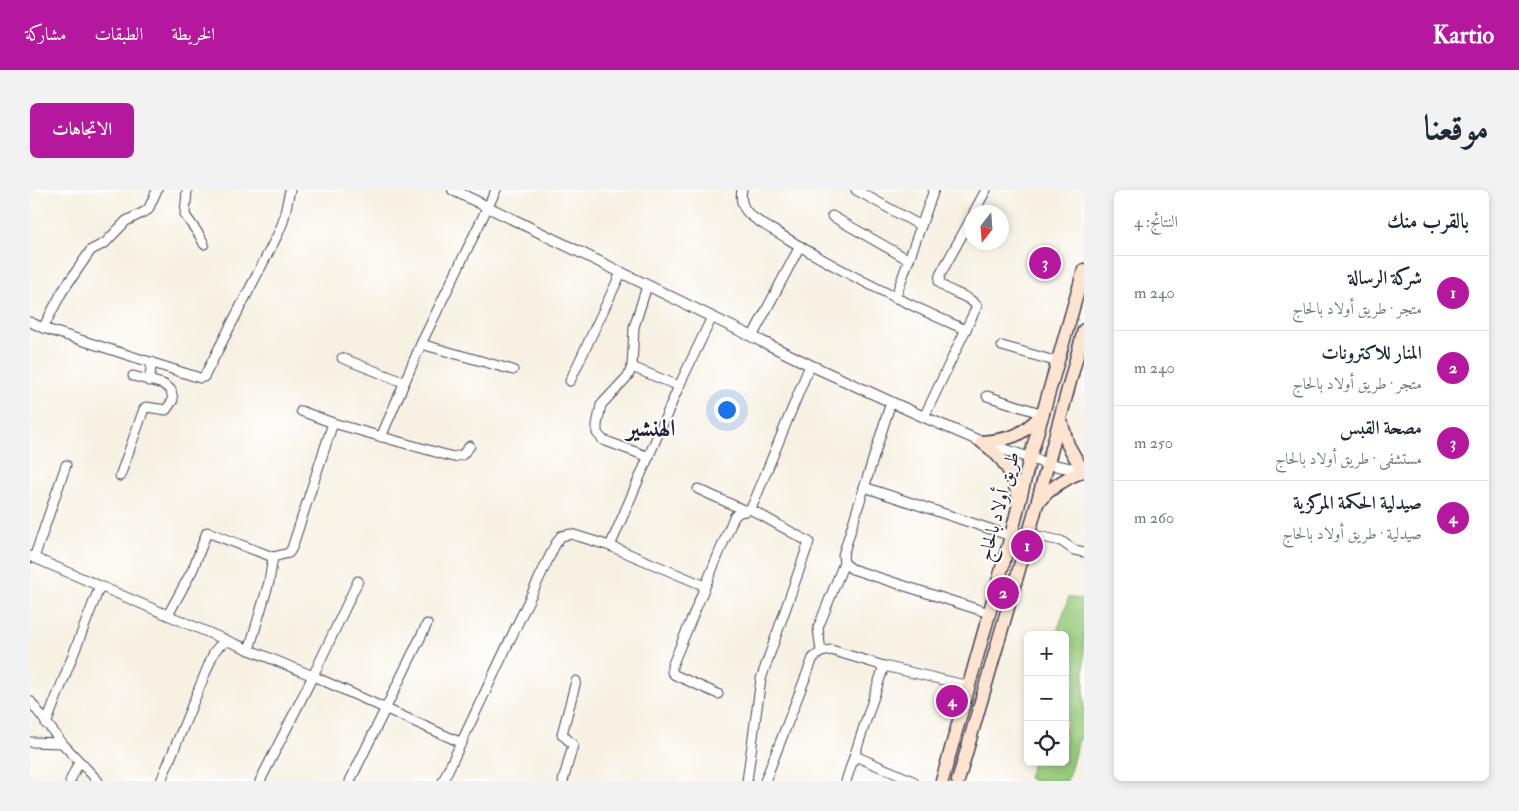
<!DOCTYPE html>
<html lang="ar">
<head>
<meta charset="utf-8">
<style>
  :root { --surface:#fff; --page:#f2f2f3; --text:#1f2937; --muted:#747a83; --line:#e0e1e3; --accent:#b5179e }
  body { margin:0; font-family:"IM FELL Double Pica",Amiri,serif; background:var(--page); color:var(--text); direction:rtl }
  .controls { position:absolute; right:15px; bottom:15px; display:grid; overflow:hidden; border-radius:8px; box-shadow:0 2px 8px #0003 }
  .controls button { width:45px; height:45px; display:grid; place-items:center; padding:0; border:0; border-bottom:1px solid var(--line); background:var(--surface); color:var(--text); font:25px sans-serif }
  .compass { position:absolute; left:934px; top:15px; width:45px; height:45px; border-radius:50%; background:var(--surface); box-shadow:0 2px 8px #0003; rotate:197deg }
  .you { position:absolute; left:696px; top:219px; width:18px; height:18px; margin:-12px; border:4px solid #fff; border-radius:50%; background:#1a73e8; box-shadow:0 0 0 8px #1a73e833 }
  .badge { display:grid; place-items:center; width:32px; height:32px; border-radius:50%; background:var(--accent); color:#fff; font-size:16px; font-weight:700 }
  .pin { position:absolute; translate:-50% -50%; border:2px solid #fff; box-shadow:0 1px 5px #0006 }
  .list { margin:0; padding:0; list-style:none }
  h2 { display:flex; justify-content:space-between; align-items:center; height:65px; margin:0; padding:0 20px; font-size:21px }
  h2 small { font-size:16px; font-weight:400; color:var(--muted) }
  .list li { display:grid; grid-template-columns:32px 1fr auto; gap:15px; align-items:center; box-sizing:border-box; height:75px; padding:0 20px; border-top:1px solid var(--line) }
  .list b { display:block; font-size:19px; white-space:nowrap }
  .list p { margin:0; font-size:16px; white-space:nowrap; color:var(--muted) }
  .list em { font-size:16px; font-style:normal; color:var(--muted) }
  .icon { flex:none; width:28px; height:28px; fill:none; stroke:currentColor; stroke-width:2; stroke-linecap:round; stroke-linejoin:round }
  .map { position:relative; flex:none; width:1054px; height:591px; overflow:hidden; direction:ltr; border-radius:8px }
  header { display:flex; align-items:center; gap:30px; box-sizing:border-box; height:70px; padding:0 25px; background:var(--accent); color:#fff }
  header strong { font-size:24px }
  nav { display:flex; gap:28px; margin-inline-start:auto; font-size:18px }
  .intro { display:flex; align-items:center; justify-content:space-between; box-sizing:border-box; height:120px; padding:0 30px }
  h1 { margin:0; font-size:35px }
  .button { padding:12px 22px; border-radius:8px; background:var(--accent); color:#fff; font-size:18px; font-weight:700 }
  main { display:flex; gap:30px; padding:0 30px }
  aside { flex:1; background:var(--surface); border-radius:8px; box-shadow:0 2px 8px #0003 }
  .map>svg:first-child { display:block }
  .green { fill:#97ca7a; stroke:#5c765a }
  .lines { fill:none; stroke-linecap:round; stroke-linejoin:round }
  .minor-casing { stroke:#424154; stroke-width:11 }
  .tertiary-casing { stroke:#424154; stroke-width:12 }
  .secondary-casing { stroke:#424154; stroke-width:15 }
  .minor { stroke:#fff; stroke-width:9 }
  .tertiary { stroke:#fff; stroke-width:10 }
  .secondary { stroke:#fde4d0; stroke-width:12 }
  .labels { text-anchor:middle; stroke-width:4; stroke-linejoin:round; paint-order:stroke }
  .street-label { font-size:19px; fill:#22223b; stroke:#fff }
  .district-label { font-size:24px; font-weight:bold; fill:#22223b; stroke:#fff }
</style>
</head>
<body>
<header>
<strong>Kartio</strong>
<nav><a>الخريطة</a><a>الطبقات</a><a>مشاركة</a></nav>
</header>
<div class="intro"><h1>موقعنا</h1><a class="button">الاتجاهات</a></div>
<main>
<aside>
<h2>بالقرب منك<small>النتائج: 4</small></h2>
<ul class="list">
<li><span class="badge">1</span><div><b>شركة الرسالة</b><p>متجر · طريق أولاد بالحاج</p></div><em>240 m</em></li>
<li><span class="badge">2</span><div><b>المنار للاكترونات</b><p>متجر · طريق أولاد بالحاج</p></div><em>240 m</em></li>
<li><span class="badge">3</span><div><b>مصحة القبس</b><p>مستشفى · طريق أولاد بالحاج</p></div><em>250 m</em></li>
<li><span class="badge">4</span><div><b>صيدلية الحكمة المركزية</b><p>صيدلية · طريق أولاد بالحاج</p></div><em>260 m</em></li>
</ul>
</aside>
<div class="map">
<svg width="1054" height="591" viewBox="0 0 1054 591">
  <rect width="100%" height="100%" fill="#fff"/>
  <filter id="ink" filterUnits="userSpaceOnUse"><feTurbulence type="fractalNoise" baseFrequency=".02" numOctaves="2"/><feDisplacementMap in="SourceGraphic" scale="10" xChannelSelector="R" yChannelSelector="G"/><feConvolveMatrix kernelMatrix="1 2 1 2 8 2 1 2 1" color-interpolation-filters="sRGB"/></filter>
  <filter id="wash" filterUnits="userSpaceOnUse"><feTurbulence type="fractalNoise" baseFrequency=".0096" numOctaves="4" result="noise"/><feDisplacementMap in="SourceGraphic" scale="20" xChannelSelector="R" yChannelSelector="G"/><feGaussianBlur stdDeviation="1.12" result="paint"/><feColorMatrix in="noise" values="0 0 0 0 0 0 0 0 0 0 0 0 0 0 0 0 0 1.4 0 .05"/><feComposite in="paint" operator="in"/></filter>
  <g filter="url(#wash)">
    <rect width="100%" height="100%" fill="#f7f1e3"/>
    <!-- green -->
    <polygon class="green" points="1039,407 1054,410 1054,548 1049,549 1037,591 1004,591 998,588 1003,572 1035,572 1035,536 1038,532 1035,530 1035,445 1026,445"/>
  </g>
  <g filter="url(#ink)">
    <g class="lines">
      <!-- minor casing -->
      <g class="minor-casing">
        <g id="minor">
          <polyline points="157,0 155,25 170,46 174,54"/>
          <path d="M712,0C710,9 712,17 719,24C730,34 746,41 758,49C814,84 875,113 936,140"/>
          <polyline points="826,0 891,36"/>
          <polyline points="944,22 956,0"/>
          <polyline points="802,26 879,70"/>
          <polyline points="617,96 604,137 602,177 598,186 571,215 567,235 567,243 573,250 619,267"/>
          <polyline points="865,108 904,0"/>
          <polyline points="0,132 13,138 170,188 174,187 248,44 253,32 260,0"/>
          <polyline points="13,138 32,102 61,60 75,53 96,31 118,20 127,0"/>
          <polyline points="722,147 770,56"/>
          <polyline points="391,154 483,180"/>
          <polyline points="972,156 1028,172"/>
          <polyline points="312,168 373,192"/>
          <polyline points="602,177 649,196"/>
          <polyline points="119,191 122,172"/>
          <polyline points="540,191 591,83"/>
          <polyline points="957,206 1013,224"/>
          <polyline points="271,221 303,233 423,267 432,265 440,256"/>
          <path d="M894,227L947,116C938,104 919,104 909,92L910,85L942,27"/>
          <polyline points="351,247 391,154 466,0"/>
          <polyline points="90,286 114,219 116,217 136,220 143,210 141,200 133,194 103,186"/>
          <polyline points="834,297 981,346"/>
          <polyline points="668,299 716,321"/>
          <polyline points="999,344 1031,351 1044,360 1054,362"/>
          <polyline points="580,356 649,196 682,127"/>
          <polyline points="0,366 198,451 283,486 432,553"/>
          <polyline points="4,368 36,275"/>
          <polyline points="814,373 822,379 959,423"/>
          <polyline points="138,425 163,379 177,342 243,367"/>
          <polyline points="219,460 239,392 243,367 259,363 262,358 303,233"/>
          <polyline points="791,462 788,438 814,373 813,365 861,212"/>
          <polyline points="688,504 645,485 642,482 642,476 704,327 708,323 720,319 724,312 780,175"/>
          <polyline points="0,511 32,553 68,591"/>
          <polyline points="16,534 70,396"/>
          <polyline points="0,552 32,553"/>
          <polyline points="825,566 883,591"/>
          <polyline points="40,591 49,572"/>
          <polyline points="131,591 184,462 189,456 198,451"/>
          <polyline points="230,591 283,486 328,391"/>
          <polyline points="320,591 397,434"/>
          <polyline points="413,591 525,355 531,346 541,344 580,356 675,396"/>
          <polyline points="533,591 543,555 532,544 546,491"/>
          <polyline points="717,591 731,489 779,352 720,319"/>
          <polyline points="735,591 783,468 791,462 801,460 854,476 939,496"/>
          <polyline points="816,591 854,476"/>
        </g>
      </g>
      <!-- tertiary casing -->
      <g class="tertiary-casing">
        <polyline id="tertiary" points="423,0 780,175 894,227 952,252 1018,274 1054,281"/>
      </g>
      <!-- secondary casing -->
      <g class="secondary-casing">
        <g id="secondary">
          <path d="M952,252C975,269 982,282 989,309"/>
          <path d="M952,252C984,249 990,246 1013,224"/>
          <path d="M1009,311C1021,297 1036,288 1053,281L1038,255L1031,231"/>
          <polyline points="912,591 981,346 1000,268 1054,80"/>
          <polyline points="928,591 992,369 1054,140"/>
        </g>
      </g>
      <!-- minor -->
      <use href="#minor" class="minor"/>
      <!-- tertiary -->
      <use href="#tertiary" class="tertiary"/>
      <!-- secondary -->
      <use href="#secondary" class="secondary"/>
    </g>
  </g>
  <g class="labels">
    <!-- street labels -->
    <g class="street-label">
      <text transform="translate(968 316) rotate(-75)" y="7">طريق أولاد بالحاج</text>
    </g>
    <!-- district labels -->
    <g class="district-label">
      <text x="621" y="246">الهنشير</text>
    </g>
  </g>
</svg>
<div class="controls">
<button>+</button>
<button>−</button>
<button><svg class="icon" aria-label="locate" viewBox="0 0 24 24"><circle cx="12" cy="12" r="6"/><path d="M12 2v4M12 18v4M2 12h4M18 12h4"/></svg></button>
</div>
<svg class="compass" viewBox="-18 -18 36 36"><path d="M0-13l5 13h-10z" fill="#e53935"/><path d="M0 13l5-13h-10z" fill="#747a83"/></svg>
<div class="you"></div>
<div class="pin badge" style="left:997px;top:356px">1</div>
<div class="pin badge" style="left:973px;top:403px">2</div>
<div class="pin badge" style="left:1015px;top:73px">3</div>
<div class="pin badge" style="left:922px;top:511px">4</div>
</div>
</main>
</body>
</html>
